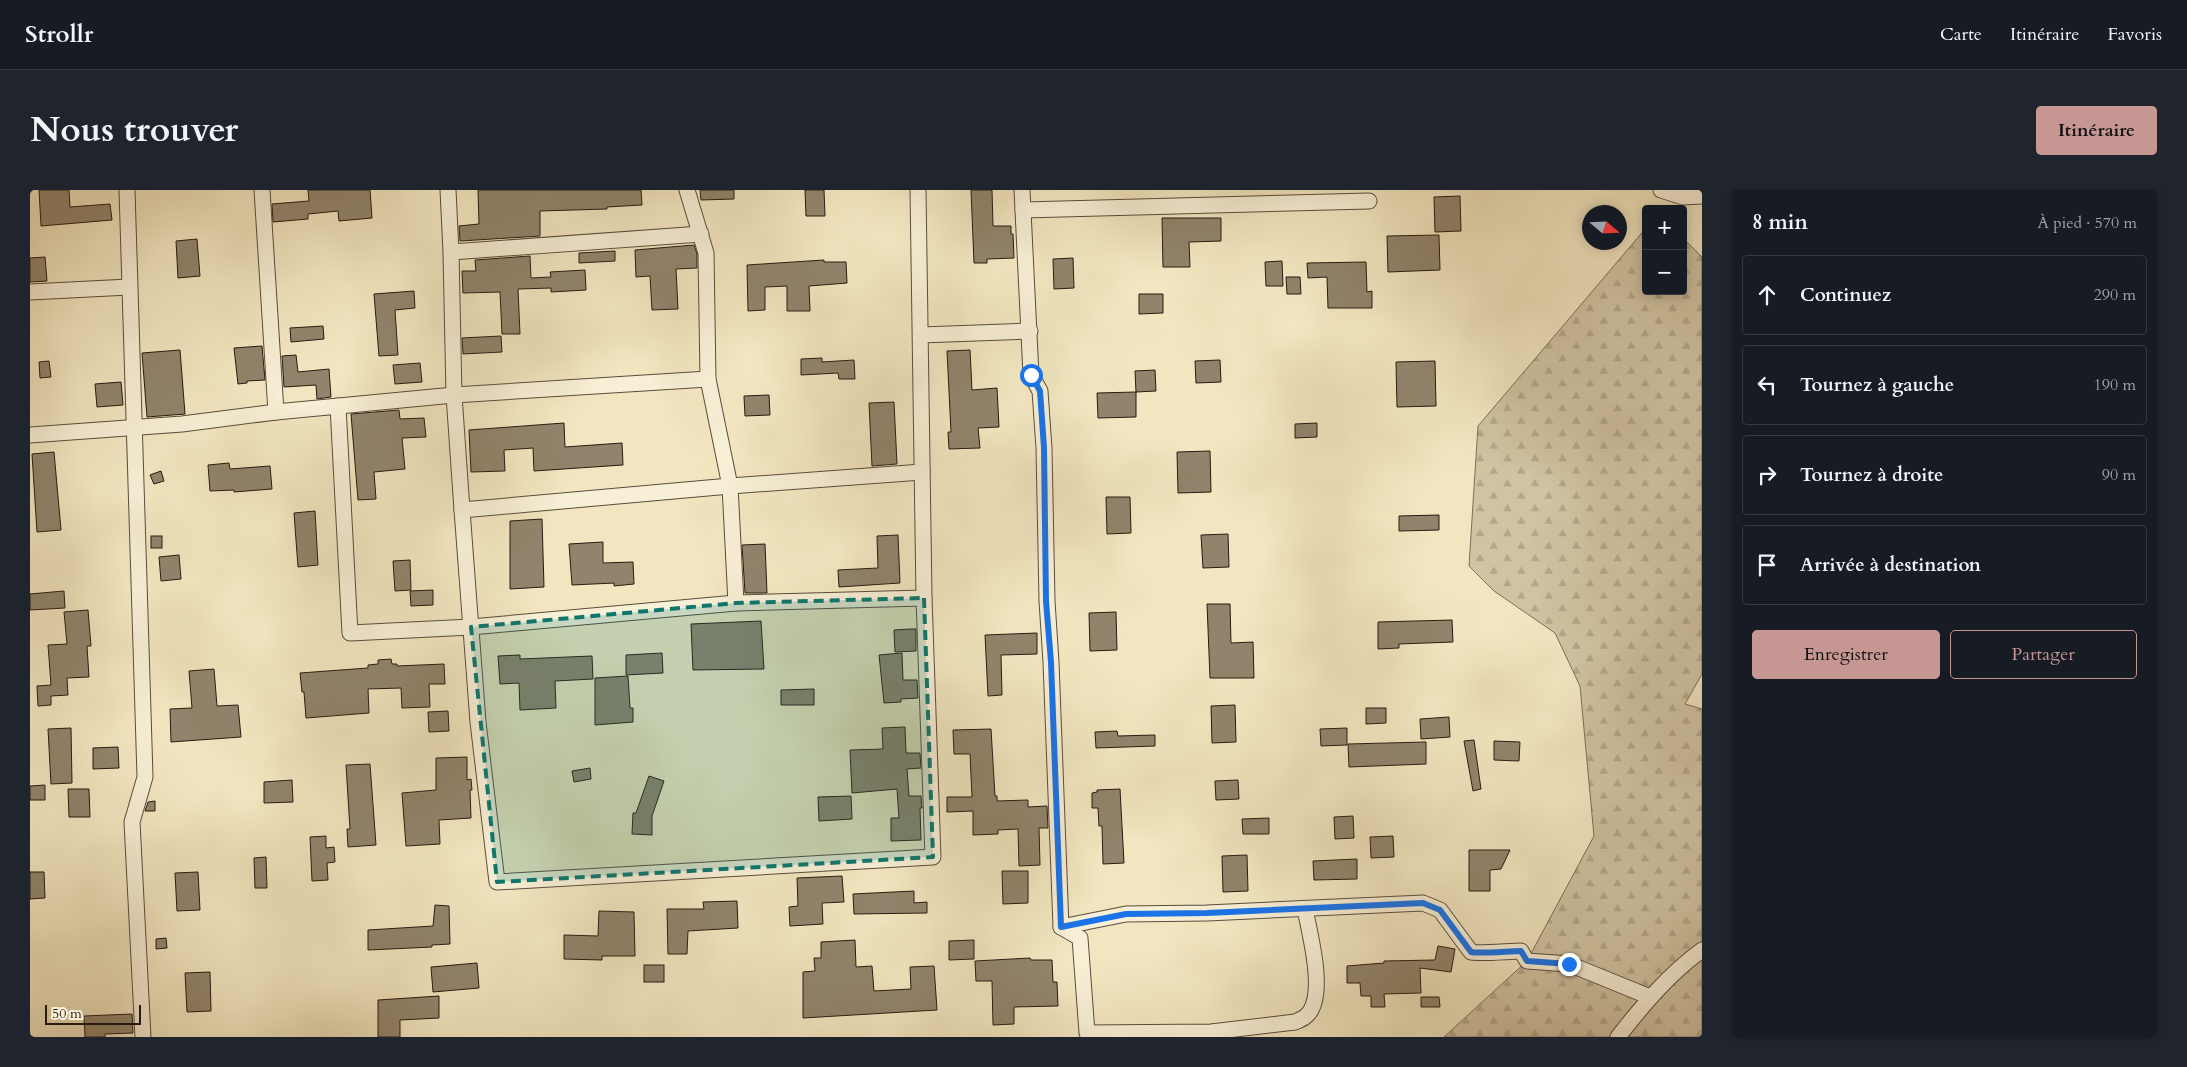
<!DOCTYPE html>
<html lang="fr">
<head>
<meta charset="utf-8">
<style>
  :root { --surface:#171b24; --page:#20242c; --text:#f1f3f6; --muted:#9ea1a6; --line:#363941; --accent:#c59692 }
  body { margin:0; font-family:Cardo,serif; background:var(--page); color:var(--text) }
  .controls { position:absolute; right:15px; top:15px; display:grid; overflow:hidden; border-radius:5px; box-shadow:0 2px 12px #0003 }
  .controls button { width:45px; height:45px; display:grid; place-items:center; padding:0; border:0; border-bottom:1px solid var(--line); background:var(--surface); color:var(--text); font:25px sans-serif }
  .compass { position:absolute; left:1552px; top:15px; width:45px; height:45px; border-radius:50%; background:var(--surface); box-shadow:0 2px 12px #0003; rotate:109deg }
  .scale { position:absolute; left:15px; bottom:12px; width:96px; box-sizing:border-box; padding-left:5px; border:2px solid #281a10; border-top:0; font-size:14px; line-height:18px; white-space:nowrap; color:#281a10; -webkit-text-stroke:4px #f7efd6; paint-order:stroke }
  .stop { position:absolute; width:15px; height:15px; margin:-11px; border:4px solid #1a73e8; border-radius:50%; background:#fff }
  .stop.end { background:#1a73e8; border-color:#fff; box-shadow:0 1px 5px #0008 }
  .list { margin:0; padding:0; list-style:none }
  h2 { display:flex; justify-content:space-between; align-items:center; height:65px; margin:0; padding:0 20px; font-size:21px }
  h2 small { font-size:16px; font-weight:400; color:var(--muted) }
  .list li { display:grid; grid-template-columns:32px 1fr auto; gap:15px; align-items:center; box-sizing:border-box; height:80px; margin:0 10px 10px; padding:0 10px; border:1px solid var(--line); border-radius:5px }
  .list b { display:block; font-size:19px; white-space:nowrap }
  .list em { font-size:16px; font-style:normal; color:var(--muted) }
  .actions { display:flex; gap:10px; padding:15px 20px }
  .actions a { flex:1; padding:11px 0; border:1px solid var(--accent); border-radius:5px; text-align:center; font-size:18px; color:var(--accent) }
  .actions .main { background:var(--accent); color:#111 }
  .icon { flex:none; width:28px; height:28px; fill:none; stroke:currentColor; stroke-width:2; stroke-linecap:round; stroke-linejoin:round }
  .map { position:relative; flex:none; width:1672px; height:847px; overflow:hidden; border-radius:5px }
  header { display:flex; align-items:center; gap:30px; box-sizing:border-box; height:70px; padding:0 25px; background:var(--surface); border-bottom:1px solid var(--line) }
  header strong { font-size:24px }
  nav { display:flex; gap:28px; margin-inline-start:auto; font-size:18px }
  .intro { display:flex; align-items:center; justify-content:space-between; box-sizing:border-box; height:120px; padding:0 30px }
  h1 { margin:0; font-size:35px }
  .button { padding:12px 22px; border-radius:5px; background:var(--accent); color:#111; font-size:18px; font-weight:700 }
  main { display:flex; gap:30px; padding:0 30px }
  aside { flex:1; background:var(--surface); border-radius:5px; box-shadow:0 2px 12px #0003 }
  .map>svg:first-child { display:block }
  .forest { fill:url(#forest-firs); stroke:#7c6e59 }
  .building { fill:#91846c; stroke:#281a10 }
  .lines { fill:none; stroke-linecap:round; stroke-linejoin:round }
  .minor-casing { stroke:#5a4d3c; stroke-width:17 }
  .minor { stroke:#f7efd6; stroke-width:15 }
  .route { stroke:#1a73e8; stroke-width:6 }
  .marked { fill:#0f766e; fill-opacity:0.2; stroke:#0f766e; stroke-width:4; stroke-dasharray:10 6; stroke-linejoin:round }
</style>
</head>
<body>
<header>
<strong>Strollr</strong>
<nav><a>Carte</a><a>Itinéraire</a><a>Favoris</a></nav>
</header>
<div class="intro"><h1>Nous trouver</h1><a class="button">Itinéraire</a></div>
<main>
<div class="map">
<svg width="1672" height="847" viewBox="0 0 1672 847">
  <defs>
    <pattern id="forest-firs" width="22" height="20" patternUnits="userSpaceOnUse" patternTransform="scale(1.25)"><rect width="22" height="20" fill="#d0c3a2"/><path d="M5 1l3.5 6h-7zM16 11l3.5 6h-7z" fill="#b3a78a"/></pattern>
  </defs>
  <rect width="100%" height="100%" fill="#f2e6c0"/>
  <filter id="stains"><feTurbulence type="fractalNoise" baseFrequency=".004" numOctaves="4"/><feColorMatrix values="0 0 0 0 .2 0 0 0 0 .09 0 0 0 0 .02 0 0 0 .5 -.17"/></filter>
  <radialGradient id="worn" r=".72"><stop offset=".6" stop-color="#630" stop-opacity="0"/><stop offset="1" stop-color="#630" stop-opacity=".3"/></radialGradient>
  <!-- forest -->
  <polygon class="forest" points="1616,38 1616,101 1653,101 1653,48 1672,67 1672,484 1655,514 1672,519 1672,847 1414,847 1497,771 1564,646 1550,496 1525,443 1464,401 1439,376 1448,236"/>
  <!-- building -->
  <g class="building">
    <polygon points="9,0 39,0 40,17 80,14 82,30 11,36"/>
    <polygon points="278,0 340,0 342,28 309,31 308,21 278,24 278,29 243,32 242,14 279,11"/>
    <polygon points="448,0 611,0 612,15 577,17 577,19 510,21 510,46 430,51 429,36 449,34"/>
    <polygon points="670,0 704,0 704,9 671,10"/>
    <polygon points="775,0 794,0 795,26 776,26"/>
    <polygon points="941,0 962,0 963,36 981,36 981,44 983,44 984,68 957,69 957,73 944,73"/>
    <polygon points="1430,6 1431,41 1405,42 1404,7"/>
    <polygon points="1132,28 1191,28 1191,51 1159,52 1160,77 1133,77"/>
    <polygon points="1409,45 1410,80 1358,82 1357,46"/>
    <polygon points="167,49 170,86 148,88 146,51"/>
    <polygon points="664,55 667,64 667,78 646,79 648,119 622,120 620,86 606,87 605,60"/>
    <polygon points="585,61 585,71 549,73 549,63"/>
    <polygon points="500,66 501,88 521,87 520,82 555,80 556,100 521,102 521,98 488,99 490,144 472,144 470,102 433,103 432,81 446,81 445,70"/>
    <polygon points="15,67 17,91 0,92 0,68"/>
    <polygon points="1043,68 1044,98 1024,99 1023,69"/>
    <polygon points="794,70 794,72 816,72 817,93 779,96 780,121 757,121 757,96 735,97 735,120 718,121 717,75"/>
    <polygon points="1252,71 1253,96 1236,96 1235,72"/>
    <polygon points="1336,72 1337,102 1342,101 1342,118 1298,118 1297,87 1278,88 1277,73"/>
    <polygon points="1256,87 1270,87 1271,104 1257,104"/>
    <polygon points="384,101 385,118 365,120 368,165 349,166 344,104"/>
    <polygon points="1109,104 1133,104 1133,123 1109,124"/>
    <polygon points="293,136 294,149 261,152 260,138"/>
    <polygon points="471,146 472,162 433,164 432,148"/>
    <polygon points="232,156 235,190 217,191 217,193 208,194 204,158"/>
    <polygon points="150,160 155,224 117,227 112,163"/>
    <polygon points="940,160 942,200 967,198 969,237 948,238 950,258 919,259 918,242 921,242 917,161"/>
    <polygon points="266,165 268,182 299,179 301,207 287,209 286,195 254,197 252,166"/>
    <polygon points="792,168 792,172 824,170 825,189 809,189 808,183 771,185 771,169"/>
    <polygon points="1190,170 1191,192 1166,193 1165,171"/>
    <polygon points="19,171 21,187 10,188 9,172"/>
    <polygon points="1405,171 1406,216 1367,217 1366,172"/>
    <polygon points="390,173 392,192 365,194 363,175"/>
    <polygon points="1125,180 1126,201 1106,202 1105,181"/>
    <polygon points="91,192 93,215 67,217 65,194"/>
    <polygon points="1106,202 1106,227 1068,228 1067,203"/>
    <polygon points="739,205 740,225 715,226 714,206"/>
    <polygon points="864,212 867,274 842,276 839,213"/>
    <polygon points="369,220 370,229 394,228 396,247 372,248 375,279 344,282 346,309 328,310 321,224"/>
    <polygon points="534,233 535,257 592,253 593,275 504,281 503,258 474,260 475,281 441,282 439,240"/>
    <polygon points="1287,233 1287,247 1265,248 1265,234"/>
    <polygon points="1180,261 1181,302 1148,303 1147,262"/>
    <polygon points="24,262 31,340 7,342 2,264"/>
    <polygon points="199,273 200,279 240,276 242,299 204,302 204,300 180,301 178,275"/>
    <polygon points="131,281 134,291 124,294 120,285"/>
    <polygon points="1076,307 1100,307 1101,343 1077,344"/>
    <polygon points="285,321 288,375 268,377 264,323"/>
    <polygon points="1409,325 1409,340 1369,341 1369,326"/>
    <polygon points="512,329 514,397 480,399 480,331"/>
    <polygon points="1198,344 1199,377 1173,378 1171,345"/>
    <polygon points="868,345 870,393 809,397 808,380 848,378 847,346"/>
    <rect x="121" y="346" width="11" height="12"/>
    <polygon points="573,352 573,373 603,372 604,394 584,396 584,393 542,395 539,354"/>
    <polygon points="735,354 737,403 715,403 712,355"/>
    <polygon points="149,365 151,389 131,391 129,367"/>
    <polygon points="380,370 381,400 365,401 363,371"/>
    <polygon points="403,400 403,415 381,416 380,401"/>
    <polygon points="34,401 35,418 0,420 0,404"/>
    <polygon points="1177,414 1200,414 1201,453 1223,452 1224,488 1180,488"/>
    <polygon points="58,420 61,456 57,456 59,487 37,488 38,505 21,506 21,515 8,516 7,496 21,495 18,455 37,454 34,422"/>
    <polygon points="1086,422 1087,460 1060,461 1059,423"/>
    <polygon points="1422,430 1423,452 1369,454 1369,458 1348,459 1348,432"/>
    <polygon points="731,431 734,479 663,480 661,434"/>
    <polygon points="881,439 886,439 886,461 865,462 864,440"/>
    <polygon points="1007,443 1007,464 971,465 972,505 958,506 955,445"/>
    <polygon points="632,463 633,483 596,485 596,465"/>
    <polygon points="872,463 873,490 887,490 888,508 871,509 871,512 854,513 849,465"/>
    <polygon points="490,465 490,469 562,466 563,489 525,491 526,518 490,520 489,493 470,494 468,466"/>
    <polygon points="361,469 362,474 367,474 367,476 414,474 415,494 399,494 400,517 372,518 371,498 338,499 339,523 276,528 274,502 272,502 270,483 338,478 338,475 348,474 348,470"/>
    <polygon points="184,479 187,516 208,515 211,547 141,552 140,519 162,518 159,481"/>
    <polygon points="598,486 600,518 603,518 603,532 565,535 565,488"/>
    <polygon points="784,499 784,515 751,515 751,500"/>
    <polygon points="1205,515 1206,552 1182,553 1181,516"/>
    <polygon points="1336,518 1356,518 1356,533 1336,534"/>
    <polygon points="418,521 419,541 399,542 398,522"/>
    <polygon points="1419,527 1420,547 1391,549 1390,529"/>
    <polygon points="875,537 876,563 890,563 891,578 877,579 879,606 891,606 892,618 890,618 891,650 861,651 861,628 869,628 867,599 822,603 820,560 853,559 852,538"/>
    <polygon points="41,538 42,593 21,594 18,539"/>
    <polygon points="1317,538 1317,555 1291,556 1290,539"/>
    <polygon points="961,539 965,606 967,606 967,611 998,610 998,617 1017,616 1018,638 1009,638 1010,675 989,676 988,639 968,640 968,644 943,645 943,621 917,622 917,607 942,607 940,564 924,564 923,540"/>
    <polygon points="1087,541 1088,546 1125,545 1125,556 1066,558 1065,542"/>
    <polygon points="1444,550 1451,599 1443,601 1434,551"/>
    <polygon points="1464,551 1490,552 1489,571 1464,570"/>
    <polygon points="1396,552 1396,574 1319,577 1318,554"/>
    <polygon points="88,557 89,578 63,579 63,558"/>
    <polygon points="437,567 437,590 441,589 442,600 440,600 441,628 409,630 410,654 376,656 372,603 406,600 406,568"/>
    <polygon points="340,574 346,655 318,657 317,639 320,639 316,575"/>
    <polygon points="560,578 561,589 544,592 542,581"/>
    <polygon points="619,586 634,591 622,626 622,645 602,644 603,623 606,623"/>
    <polygon points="262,590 263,612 234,613 234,592"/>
    <polygon points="1208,590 1209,609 1186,610 1185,591"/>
    <polygon points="15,595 15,610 0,610 0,596"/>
    <polygon points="38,599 59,599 60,627 39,627"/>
    <polygon points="1090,599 1094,673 1073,674 1072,636 1069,636 1068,618 1062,618 1062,603 1067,602 1067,600"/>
    <polygon points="821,606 822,629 789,631 788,607"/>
    <polygon points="125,611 125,621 115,621 118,612"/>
    <polygon points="1323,626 1324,648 1305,649 1304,627"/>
    <polygon points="1239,628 1239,644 1213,644 1212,629"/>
    <polygon points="296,646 296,658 304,657 305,672 297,673 298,690 282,691 280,647"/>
    <polygon points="1363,646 1364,667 1341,668 1340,647"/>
    <polygon points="1439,660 1480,660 1471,679 1460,680 1460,701 1439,701"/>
    <polygon points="1217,665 1218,701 1193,702 1192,666"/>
    <polygon points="236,667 237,698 225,698 224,668"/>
    <polygon points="1327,669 1327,689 1284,690 1283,671"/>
    <polygon points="972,681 998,681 998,713 973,714"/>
    <polygon points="0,682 14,682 15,708 0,709"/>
    <polygon points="168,682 170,720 147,721 145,683"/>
    <polygon points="812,686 814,712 792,713 793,734 760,736 759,717 768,716 767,688"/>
    <polygon points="884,701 884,713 897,712 897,723 824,724 823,704"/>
    <polygon points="707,711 708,738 658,741 657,764 638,764 637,719 674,719 673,712"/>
    <polygon points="405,715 419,716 420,754 402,755 402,757 338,760 338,740 403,736"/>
    <polygon points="569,721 604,722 605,766 572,766 572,770 534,769 534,745 568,746"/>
    <polygon points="136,748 137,758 126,759 126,749"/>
    <polygon points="825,750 826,777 842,776 844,801 881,799 880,777 904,776 907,820 773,828 773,782 785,781 784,768 791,768 791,752"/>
    <polygon points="944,750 944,769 919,770 919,751"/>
    <polygon points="1408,756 1425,759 1421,782 1390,778 1391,803 1354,804 1355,817 1341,817 1341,806 1331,806 1330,793 1317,793 1317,776 1354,773 1354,771 1405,770"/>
    <polygon points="1000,768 1001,770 1022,770 1023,792 1027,792 1028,816 984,817 984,834 963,835 962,791 946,791 945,771"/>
    <polygon points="447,773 449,798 403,802 401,777"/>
    <rect x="614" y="775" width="20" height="17"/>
    <polygon points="180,782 181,821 157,822 155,783"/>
    <polygon points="409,806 409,828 370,830 370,847 348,847 348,810"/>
    <polygon points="1391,807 1409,807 1410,817 1391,817"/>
    <polygon points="102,824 103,843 75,844 75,847 55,847 54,826"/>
  </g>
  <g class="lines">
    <!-- minor casing -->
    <g class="minor-casing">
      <g id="minor">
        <polyline points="97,0 115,587 102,632 113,847"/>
        <polyline points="232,0 246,222"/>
        <polyline points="418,0 421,62 424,205 432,320 448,532 467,692 903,667 894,408 888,0"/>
        <polyline points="657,0 676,63 678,189 700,296 706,413"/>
        <path d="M992,0L1001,185L1010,201L1014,258L1017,411L1021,472L1031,737L1050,748L1057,843L1181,842L1265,832C1272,829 1277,827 1281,820C1294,797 1280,745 1275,719"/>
        <polyline points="1631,0 1653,7 1672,6"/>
        <polyline points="993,20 1339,11"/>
        <polyline points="421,62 671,44"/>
        <polyline points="0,102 99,97"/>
        <polyline points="891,145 1000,141"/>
        <polyline points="308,216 320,443 441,437 706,413 894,408"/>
        <polyline points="0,245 152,234 246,222 424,205 678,189"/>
        <polyline points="432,320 700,296 892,282"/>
        <path d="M1031,737L1096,724L1177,723L1393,713L1410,720L1441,762C1447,764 1481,761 1491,761L1497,771L1539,774L1620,807"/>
        <path d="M1588,847C1613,815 1639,784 1672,760"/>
      </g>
    </g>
    <!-- minor -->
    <use href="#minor" class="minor"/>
  </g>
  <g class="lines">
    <!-- route -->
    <path class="route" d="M1001,185L1010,201L1014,258L1016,411L1021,472L1031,737L1096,724L1177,723L1393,713L1410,720L1441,762C1448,764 1480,761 1491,761L1497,771L1539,774"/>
  </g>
  <!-- marked area -->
  <path class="marked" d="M894,408L903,667L467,692L441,437L706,413Z"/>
  <rect width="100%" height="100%" filter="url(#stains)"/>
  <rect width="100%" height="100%" fill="url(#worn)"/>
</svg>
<div class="controls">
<button>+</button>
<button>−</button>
</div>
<svg class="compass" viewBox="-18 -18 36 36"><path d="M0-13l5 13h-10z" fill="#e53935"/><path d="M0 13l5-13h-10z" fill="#9ea1a6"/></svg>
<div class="scale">50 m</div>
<div class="stop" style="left:1001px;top:185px"></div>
<div class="stop end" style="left:1539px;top:774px"></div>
</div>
<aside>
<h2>8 min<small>À pied · 570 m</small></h2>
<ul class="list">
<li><svg class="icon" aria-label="ahead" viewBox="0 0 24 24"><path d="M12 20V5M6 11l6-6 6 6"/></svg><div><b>Continuez</b></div><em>290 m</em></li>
<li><svg class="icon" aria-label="left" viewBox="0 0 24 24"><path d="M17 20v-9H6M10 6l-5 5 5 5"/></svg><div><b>Tournez à gauche</b></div><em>190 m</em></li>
<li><svg class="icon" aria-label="right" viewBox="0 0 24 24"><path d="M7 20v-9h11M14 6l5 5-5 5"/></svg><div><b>Tournez à droite</b></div><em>90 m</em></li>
<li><svg class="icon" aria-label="arrive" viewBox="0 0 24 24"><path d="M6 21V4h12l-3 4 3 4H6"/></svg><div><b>Arrivée à destination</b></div></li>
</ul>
<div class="actions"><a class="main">Enregistrer</a><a>Partager</a></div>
</aside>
</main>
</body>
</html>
